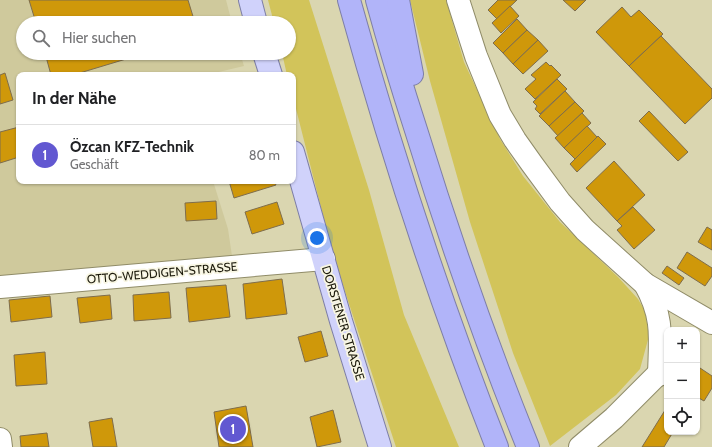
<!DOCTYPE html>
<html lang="de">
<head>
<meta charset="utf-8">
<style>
  :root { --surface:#fff; --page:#f6f6f6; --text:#202124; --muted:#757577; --line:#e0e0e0; --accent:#6258d1 }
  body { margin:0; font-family:Cabin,sans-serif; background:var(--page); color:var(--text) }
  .controls { position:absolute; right:12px; bottom:12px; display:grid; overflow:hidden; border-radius:8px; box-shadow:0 1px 3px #0004 }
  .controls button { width:36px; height:36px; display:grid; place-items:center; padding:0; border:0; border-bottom:1px solid var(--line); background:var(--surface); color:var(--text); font:20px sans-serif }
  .you { position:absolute; left:317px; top:238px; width:14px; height:14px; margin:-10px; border:3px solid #fff; border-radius:50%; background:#1a73e8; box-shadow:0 0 0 6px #1a73e833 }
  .badge { display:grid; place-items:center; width:26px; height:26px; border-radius:50%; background:var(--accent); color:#fff; font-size:13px; font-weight:700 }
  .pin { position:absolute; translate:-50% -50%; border:2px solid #fff; box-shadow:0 1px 4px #0006 }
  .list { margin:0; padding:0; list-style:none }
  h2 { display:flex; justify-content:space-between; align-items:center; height:52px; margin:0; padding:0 16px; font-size:17px }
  h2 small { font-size:13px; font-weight:400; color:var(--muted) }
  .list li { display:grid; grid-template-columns:26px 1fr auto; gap:12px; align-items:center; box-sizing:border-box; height:60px; padding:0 16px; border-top:1px solid var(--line) }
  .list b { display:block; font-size:15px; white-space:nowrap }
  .list p { margin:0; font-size:13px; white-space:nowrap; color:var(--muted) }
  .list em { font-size:13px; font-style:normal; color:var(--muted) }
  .icon { flex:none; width:22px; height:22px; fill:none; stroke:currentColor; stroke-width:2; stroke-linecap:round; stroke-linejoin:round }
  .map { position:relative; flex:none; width:712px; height:447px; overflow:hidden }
  .search { position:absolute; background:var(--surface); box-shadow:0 1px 3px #0004; left:16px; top:16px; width:280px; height:44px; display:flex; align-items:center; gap:10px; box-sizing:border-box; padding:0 14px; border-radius:22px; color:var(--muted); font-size:15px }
  .panel { position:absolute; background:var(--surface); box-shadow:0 1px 3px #0004; left:16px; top:72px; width:280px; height:112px; border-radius:8px }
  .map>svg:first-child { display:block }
  .built { fill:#cfc99c }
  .green { fill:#d2c45a }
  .building { fill:#cf980a; stroke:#7e6d4d }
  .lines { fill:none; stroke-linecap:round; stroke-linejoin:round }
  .minor-casing { stroke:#908c68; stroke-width:24 }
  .major-casing { stroke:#7d7ea6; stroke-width:24 }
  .highway-casing { stroke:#7d7ea6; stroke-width:24 }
  .minor { stroke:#fff; stroke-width:22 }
  .major { stroke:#d0d2fb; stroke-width:22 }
  .highway { stroke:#b1b4f9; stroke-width:22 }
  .labels { text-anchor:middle; stroke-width:3.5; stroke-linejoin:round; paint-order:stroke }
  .street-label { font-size:12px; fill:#1d1b0d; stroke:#f8f6e3 }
</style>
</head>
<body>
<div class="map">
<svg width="712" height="447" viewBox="0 0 712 447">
  <rect width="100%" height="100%" fill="#dad6b0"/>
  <!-- built -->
  <polygon class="built" points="0,0 226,0 232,23 23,23 23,53 240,53 244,66 206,75 19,75 19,181 213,181 228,229 233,263 0,285"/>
  <!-- green -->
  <g class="green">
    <polygon points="268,0 309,0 369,190 404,315 459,447 396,447 333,255 293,97 293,75 287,75 282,53 289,53 289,23 274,23"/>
    <polygon points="410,0 446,0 464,62 500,139 523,176 560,222 618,277 638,299 645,311 649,336 640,369 616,395 550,446 513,353 470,222 430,81"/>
  </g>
  <!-- building -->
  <g class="building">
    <polygon points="29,0 188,0 195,23 36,23"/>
    <polygon points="498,0 517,0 497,19 488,10"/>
    <polygon points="563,0 586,0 575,11"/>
    <polygon points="510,6 519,16 501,33 492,23"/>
    <polygon points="622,7 631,17 639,10 663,34 629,66 596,32"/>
    <polygon points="517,19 527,30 503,53 493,43"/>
    <polygon points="527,30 538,40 513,64 503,53"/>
    <polygon points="661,36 712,89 712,98 685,124 629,66"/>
    <polygon points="538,40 548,51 523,74 513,64"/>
    <polygon points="45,53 146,53 73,75 51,75"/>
    <polygon points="546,62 550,66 551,65 561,75 535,99 525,89 536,79 531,75"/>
    <polygon points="5,73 13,100 0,104 0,75"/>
    <polygon points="557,79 567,89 540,114 535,109 537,106 533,102"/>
    <polygon points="565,91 575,102 549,126 539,116"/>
    <polygon points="575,102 584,111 558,136 549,126"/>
    <polygon points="649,111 688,152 678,161 639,121"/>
    <polygon points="582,113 591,123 564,148 555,138"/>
    <polygon points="587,126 597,137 575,159 564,148"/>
    <polygon points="19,127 19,157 0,163 0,132"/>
    <polygon points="598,136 606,144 577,172 570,164"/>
    <polygon points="614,161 645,195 617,221 586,188"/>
    <polygon points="229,181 274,181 276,185 234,198"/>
    <polygon points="216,201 217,219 186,221 185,203"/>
    <polygon points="277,202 284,224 252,234 245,212"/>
    <polygon points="633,207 655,230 634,249 617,230 622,226 617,221"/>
    <polygon points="707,227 712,230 712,250 698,242"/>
    <polygon points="687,252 712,268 712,276 705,286 677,268"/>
    <polygon points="667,266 684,278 679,285 662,273"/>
    <polygon points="282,279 287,314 246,319 243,284"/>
    <polygon points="226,285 230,317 189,322 186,288"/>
    <polygon points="169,292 171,318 134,321 133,295"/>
    <polygon points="110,295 112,319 80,323 77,298"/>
    <polygon points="50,296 52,317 11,322 9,300"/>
    <polygon points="321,331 328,356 305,362 298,337"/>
    <polygon points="45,352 47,384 16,386 14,355"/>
    <polygon points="697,366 712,376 712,388 704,401 697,397"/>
    <polygon points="246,406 253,447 219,447 214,412"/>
    <polygon points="667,407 667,432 673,432 664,447 642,447"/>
    <polygon points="333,410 341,442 317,447 310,417"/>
    <polygon points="112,418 117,447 93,447 89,422"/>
    <polygon points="47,433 49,447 21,447 20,436"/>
  </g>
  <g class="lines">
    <!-- minor casing -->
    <g class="minor-casing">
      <g id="minor">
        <polyline points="458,0 476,56 500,115 515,140 532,164 560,202 585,230 645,284 712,323"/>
        <path d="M645,284C664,318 660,338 659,375"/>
        <polyline points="0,287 324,259"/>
        <polyline points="0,439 1,447"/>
        <polyline points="580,447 614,418 667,365"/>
      </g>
    </g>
    <!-- major casing -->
    <g class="major-casing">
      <g id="major">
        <polyline points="250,0 256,23"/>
        <polyline points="264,53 271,75"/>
        <polyline points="293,152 341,321 380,447"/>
      </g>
    </g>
    <!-- highway casing -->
    <g class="highway-casing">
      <g id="highway">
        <path d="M349,0C391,152 439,300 497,447"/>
        <path d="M377,0C389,44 402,87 416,130C449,237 486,343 528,447"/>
        <polyline points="398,0 412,74"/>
      </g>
    </g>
    <!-- minor -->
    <use href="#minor" class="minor"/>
    <!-- major -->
    <use href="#major" class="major"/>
    <!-- highway -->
    <use href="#highway" class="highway"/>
  </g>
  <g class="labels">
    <!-- street labels -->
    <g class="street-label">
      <text transform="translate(162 273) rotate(-5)" y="4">OTTO-WEDDIGEN-STRASSE</text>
      <text transform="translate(343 323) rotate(73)" y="4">DORSTENER STRASSE</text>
    </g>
  </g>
</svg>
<div class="controls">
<button>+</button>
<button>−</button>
<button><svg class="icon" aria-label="locate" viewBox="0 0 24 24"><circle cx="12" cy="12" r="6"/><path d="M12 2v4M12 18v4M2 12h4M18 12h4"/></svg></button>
</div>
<div class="you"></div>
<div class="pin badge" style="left:233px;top:429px">1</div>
<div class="search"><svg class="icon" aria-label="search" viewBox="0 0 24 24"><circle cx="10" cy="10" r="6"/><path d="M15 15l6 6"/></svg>Hier suchen</div>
<section class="panel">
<h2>In der Nähe<small></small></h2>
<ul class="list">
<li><span class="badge">1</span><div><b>Özcan KFZ-Technik</b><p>Geschäft</p></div><em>80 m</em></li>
</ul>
</section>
</div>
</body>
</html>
